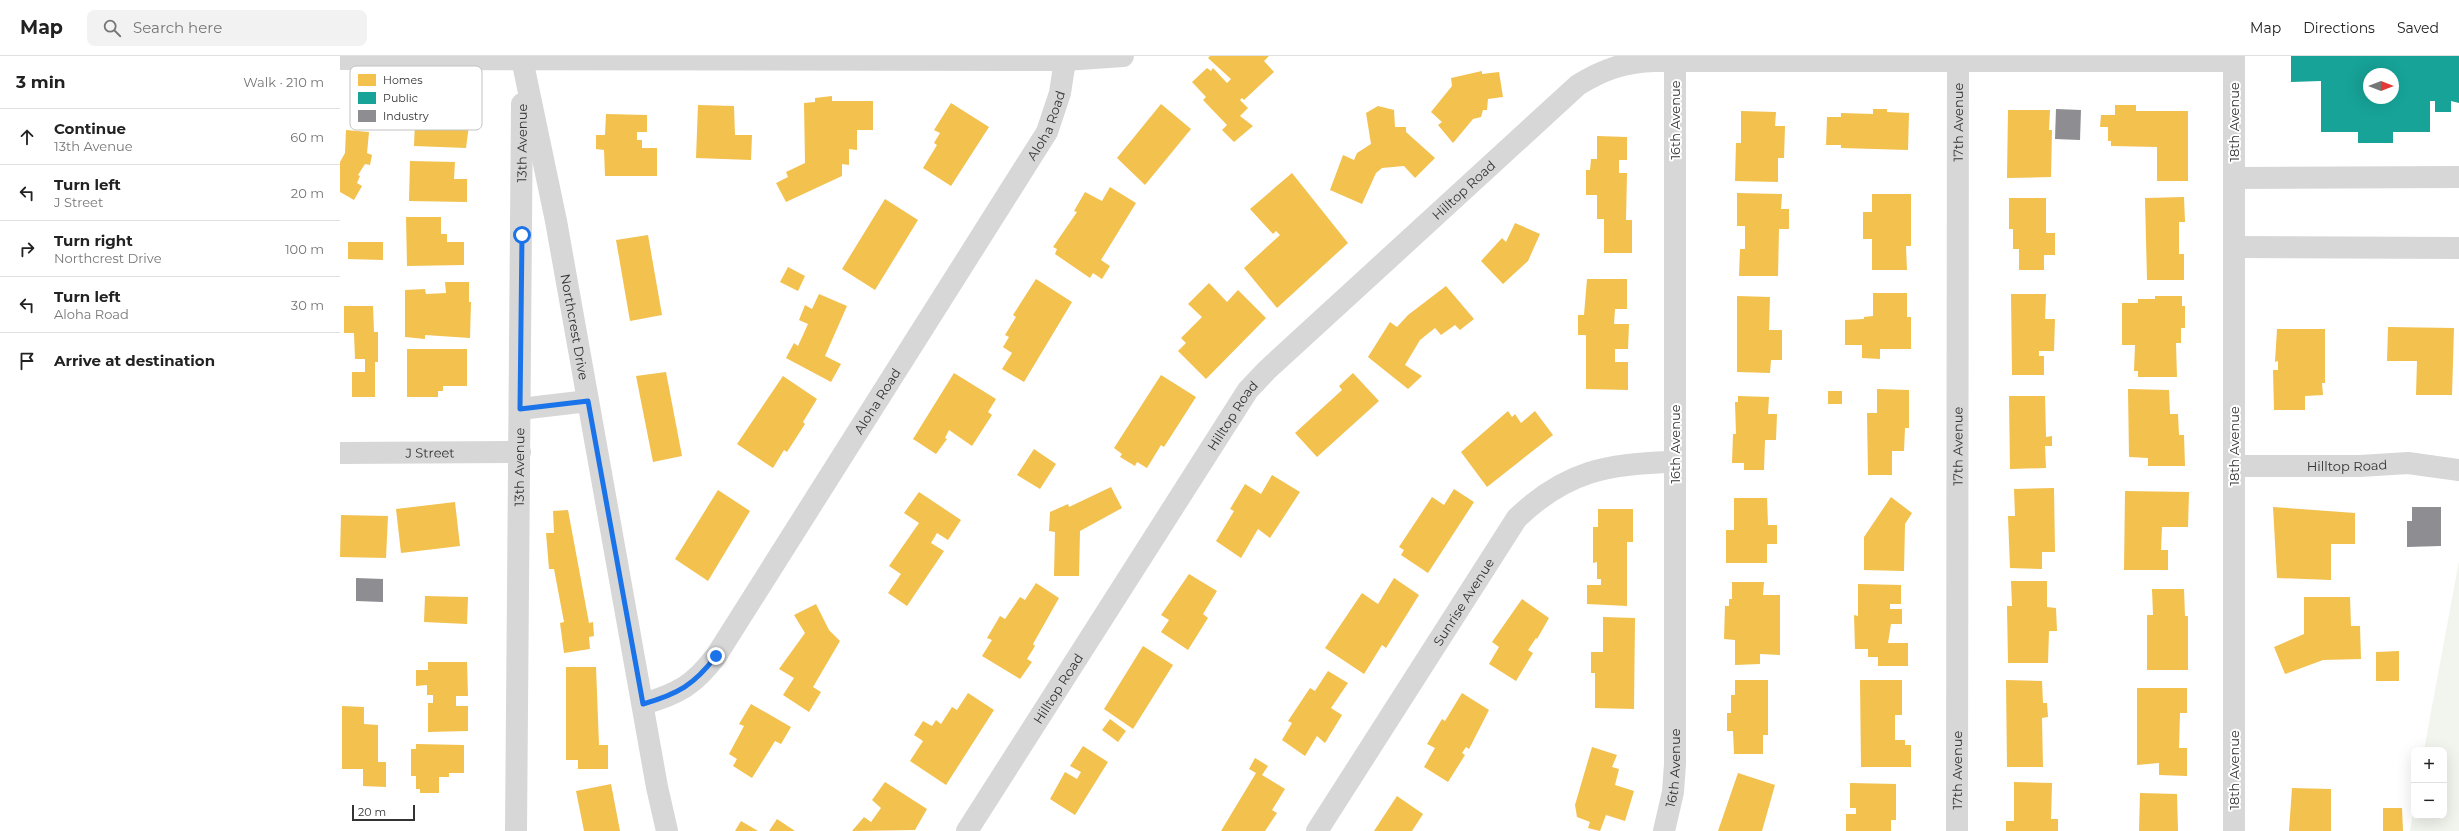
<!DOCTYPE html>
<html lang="en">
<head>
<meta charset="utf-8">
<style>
  :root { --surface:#fff; --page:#f2f2f2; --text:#222; --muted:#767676; --line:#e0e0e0 }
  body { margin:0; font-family:Montserrat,sans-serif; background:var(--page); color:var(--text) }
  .controls { position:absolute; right:12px; bottom:12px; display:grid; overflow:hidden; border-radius:8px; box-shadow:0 4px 16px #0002 }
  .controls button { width:36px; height:36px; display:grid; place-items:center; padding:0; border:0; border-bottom:1px solid var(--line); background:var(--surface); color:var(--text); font:20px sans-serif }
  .compass { position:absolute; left:2023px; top:12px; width:36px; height:36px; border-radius:50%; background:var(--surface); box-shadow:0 4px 16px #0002; rotate:90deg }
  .scale { position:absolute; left:12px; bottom:10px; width:63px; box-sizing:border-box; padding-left:4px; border:2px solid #333; border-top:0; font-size:11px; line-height:14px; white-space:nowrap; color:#333; -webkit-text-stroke:3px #fff; paint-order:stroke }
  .stop { position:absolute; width:12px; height:12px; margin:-9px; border:3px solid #1a73e8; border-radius:50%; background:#fff }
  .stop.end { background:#1a73e8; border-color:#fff; box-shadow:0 1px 4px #0008 }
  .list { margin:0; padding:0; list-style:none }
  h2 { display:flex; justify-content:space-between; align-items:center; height:52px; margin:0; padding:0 16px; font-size:17px }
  h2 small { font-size:13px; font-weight:400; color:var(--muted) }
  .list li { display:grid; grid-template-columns:26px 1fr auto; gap:12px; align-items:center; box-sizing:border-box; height:56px; padding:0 16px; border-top:1px solid var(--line) }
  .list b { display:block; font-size:15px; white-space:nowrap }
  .list p { margin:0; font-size:13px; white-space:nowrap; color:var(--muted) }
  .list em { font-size:13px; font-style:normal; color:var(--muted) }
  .icon { flex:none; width:22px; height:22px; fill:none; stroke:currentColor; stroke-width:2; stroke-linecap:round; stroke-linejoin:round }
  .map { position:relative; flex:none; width:2119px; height:775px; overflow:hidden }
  header { display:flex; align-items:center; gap:24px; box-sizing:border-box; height:56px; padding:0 20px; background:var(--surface); border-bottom:1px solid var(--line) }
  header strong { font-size:19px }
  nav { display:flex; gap:22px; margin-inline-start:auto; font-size:14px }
  .search { width:280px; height:36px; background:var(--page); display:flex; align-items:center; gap:10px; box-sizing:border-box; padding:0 14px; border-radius:8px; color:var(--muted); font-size:15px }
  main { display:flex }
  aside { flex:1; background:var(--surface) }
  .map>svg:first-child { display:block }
  .green { fill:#f1f5ed }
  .homes { fill:#f2c14e }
  .public { fill:#17a398; fill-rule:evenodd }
  .industry { fill:#8d8d92 }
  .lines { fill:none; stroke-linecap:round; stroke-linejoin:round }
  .minor { stroke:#d7d7d7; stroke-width:22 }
  .route { stroke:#1a73e8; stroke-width:5 }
  .labels { text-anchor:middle; stroke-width:4; stroke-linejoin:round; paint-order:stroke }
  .street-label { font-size:13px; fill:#333; stroke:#fff }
  .key { fill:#fff; stroke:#c2c2c2; stroke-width:1 }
  .key-label { font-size:11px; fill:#333 }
</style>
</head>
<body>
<header>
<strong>Map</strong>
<div class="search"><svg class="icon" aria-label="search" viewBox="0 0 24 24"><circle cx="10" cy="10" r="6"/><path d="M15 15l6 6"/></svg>Search here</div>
<nav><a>Map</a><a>Directions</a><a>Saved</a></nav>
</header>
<main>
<aside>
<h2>3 min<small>Walk · 210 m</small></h2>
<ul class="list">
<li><svg class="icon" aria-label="ahead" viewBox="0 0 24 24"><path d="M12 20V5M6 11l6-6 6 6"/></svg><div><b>Continue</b><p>13th Avenue</p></div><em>60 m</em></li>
<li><svg class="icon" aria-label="left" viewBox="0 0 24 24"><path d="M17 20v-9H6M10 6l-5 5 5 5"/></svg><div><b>Turn left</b><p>J Street</p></div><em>20 m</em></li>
<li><svg class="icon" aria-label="right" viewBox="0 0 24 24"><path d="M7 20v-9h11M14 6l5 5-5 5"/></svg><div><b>Turn right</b><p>Northcrest Drive</p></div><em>100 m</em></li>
<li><svg class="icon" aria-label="left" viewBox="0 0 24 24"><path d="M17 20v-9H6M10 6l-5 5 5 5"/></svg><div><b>Turn left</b><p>Aloha Road</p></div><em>30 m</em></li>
<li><svg class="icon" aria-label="arrive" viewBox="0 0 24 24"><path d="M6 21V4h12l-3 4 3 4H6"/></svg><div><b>Arrive at destination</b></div></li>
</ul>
</aside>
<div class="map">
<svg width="2119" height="775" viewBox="0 0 2119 775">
  <rect width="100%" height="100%" fill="#fff"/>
  <!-- green -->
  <polygon class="green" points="2119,505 2119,775 2070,775 2074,751 2074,760 2104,760 2104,694 2084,694"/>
  <!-- homes -->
  <g class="homes">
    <polygon points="870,0 929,0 924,5 934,16 904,44 902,42 900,44 908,52 900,60 913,70 894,86 882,74 887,69 863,44 866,41 852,26 867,12 871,15 873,12 887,27 891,23 868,2"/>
    <polygon points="1142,15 1142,18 1159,16 1163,41 1148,43 1147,54 1143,54 1141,61 1133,63 1113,87 1098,69 1102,66 1091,56 1112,30 1111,22"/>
    <polygon points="492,40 492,45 533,45 533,74 517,74 517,94 509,93 509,109 502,108 502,120 446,146 436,127 448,121 446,116 465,107 464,47 475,46 475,42"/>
    <polygon points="611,47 649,71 611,130 583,112 597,89 594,87 600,77 594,74"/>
    <polygon points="821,48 851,73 805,129 777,102"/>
    <polygon points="358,49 394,50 395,79 412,79 411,104 356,102"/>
    <polygon points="1775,49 1796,49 1796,55 1848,55 1848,125 1817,125 1817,91 1771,90 1771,85 1768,85 1768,71 1760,71 1761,59 1775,59"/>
    <polygon points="1038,50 1054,54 1055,71 1066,71 1066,76 1095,102 1075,122 1064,110 1042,112 1036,117 1022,148 990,134 1003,99 1014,104 1017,97 1031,88 1026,57"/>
    <polygon points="1533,53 1547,53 1547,56 1569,57 1568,94 1501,92 1501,89 1486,89 1487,61 1501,61 1501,57 1533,58"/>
    <polygon points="87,54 99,55 99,58 127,59 126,69 129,69 126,92 74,90 75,64"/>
    <polygon points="1668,54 1710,54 1709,74 1712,74 1711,121 1667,122"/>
    <polygon points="1401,55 1436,56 1435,70 1445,70 1444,102 1438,102 1438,126 1395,125 1396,87 1401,87"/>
    <polygon points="266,58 307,59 307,76 297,76 297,84 302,84 302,92 317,92 317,120 265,120 264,94 256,93 256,79 265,79"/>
    <polygon points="6,74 29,76 27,97 32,99 30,109 25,108 18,119 20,120 17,127 22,130 14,144 0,136 0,106 5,97"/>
    <polygon points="1257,80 1287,81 1287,104 1279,104 1279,117 1287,117 1286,164 1292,164 1292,197 1264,197 1264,163 1257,163 1257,139 1246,139 1246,114 1250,114 1251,103 1257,103"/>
    <polygon points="70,105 115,106 114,123 127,123 127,146 69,145"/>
    <polygon points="952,117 1008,187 937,252 904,212 940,179 936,175 933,178 910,153"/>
    <polygon points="770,131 796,147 761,204 770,210 762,223 753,217 750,222 715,198 717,193 713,191 737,156 734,155 745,136 762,145"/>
    <polygon points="1397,137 1442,138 1441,153 1449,153 1449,173 1439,173 1438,220 1399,220 1400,193 1405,193 1405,170 1397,170"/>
    <polygon points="1532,138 1571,138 1571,190 1566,190 1567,214 1532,214 1532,183 1523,183 1523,156 1532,156"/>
    <polygon points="1844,141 1845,166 1839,166 1839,198 1844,198 1844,224 1807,224 1805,142"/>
    <polygon points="1669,142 1706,142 1706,177 1715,177 1715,199 1704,199 1704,214 1679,214 1679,193 1673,193 1673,173 1669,173"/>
    <polygon points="545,143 578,164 535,234 502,213"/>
    <polygon points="66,161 101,161 101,178 107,178 107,186 124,186 124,209 67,210"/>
    <polygon points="1175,167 1200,178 1188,205 1163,228 1141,205 1162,182 1166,186"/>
    <polygon points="308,179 322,259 290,265 276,184"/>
    <polygon points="8,186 43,186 43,204 8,203"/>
    <polygon points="448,211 465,220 458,235 440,226"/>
    <polygon points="696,223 732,246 684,326 662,313 672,297 663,291 669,281 665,279 676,261 673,259"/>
    <polygon points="1247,223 1287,223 1287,253 1275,253 1274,268 1289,268 1288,293 1275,293 1275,306 1288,306 1288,334 1246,333 1246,279 1238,279 1238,259 1244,259"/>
    <polygon points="105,226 129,226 129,246 131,246 130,282 85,279 85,283 65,281 65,234 85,233 86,238 106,237"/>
    <polygon points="869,227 887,246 898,234 926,262 866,323 838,295 846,287 841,282 862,261 848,248"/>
    <polygon points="1106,230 1134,263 1120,274 1115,269 1101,279 1095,272 1080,284 1065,309 1082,320 1068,333 1028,301 1050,266 1057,271 1068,259"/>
    <polygon points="1533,237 1567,237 1567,261 1571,261 1571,293 1540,293 1540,303 1522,302 1522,289 1505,289 1505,264 1524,263 1524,261 1533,260"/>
    <polygon points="479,238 507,250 485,300 501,308 491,326 446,302 454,287 458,290 468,268 459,264 465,249 472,253"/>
    <polygon points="1671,238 1706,238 1705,263 1715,263 1714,295 1699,295 1699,300 1704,300 1704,319 1672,319"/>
    <polygon points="1397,240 1430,241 1429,274 1442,274 1442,304 1431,304 1430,317 1397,316"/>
    <polygon points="1815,240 1842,240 1842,250 1845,250 1845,272 1841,272 1841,287 1836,287 1837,321 1798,321 1798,315 1794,315 1795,289 1782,289 1782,247 1798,247 1798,243 1815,243"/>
    <polygon points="4,250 33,250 34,276 38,276 38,306 35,306 35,341 12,341 12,316 25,316 25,303 15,303 14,277 4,277"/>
    <polygon points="2048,271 2114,272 2112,339 2076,339 2077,305 2047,305"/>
    <polygon points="1937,273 1985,273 1985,327 1982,327 1983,339 1965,340 1965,354 1934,354 1933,314 1938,314 1938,305 1935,306"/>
    <polygon points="67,293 127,293 127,330 103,330 103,335 98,335 98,341 67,341"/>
    <polygon points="326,316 342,400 313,406 296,320"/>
    <polygon points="614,317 656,343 648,356 652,359 632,390 609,374 605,382 607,383 596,398 573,383"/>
    <polygon points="1013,317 1039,345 977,401 955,377 1002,334 999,330"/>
    <polygon points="821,319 856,341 824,391 821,389 807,412 797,406 795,410 780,401 782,398 774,392"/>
    <polygon points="443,320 477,343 463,366 465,368 447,396 444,394 433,412 397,388"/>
    <polygon points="1537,333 1569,334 1569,372 1565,372 1564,395 1552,395 1552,419 1528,419 1527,357 1537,357"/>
    <polygon points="1788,333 1829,334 1830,358 1838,358 1839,379 1844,379 1845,410 1808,410 1808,402 1789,401"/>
    <rect x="1488" y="335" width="14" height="13"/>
    <polygon points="1398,340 1429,341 1428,358 1437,358 1436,384 1425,384 1424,414 1404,414 1404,407 1392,407 1393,378 1396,378 1395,346 1398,346"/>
    <polygon points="1669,340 1705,340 1706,381 1712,380 1712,390 1705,390 1706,412 1670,413"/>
    <polygon points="1168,355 1172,361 1175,358 1181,367 1195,355 1213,379 1147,431 1121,396"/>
    <polygon points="694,393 716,408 700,433 677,419"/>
    <polygon points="932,419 960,436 930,482 918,473 901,502 876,485 894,455 890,453 905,428 921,438"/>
    <polygon points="771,431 782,452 740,475 739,520 714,520 715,476 709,475 710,456 728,448 729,451"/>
    <polygon points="1714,432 1715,496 1702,496 1702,513 1670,512 1668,460 1675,460 1674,433"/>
    <polygon points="1114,433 1134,446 1088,517 1061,499 1064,494 1059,491 1092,441 1104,449"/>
    <polygon points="378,434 410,455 368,525 335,503"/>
    <polygon points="1785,435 1849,436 1848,471 1822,471 1821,494 1828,494 1828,514 1784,514"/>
    <polygon points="579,436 621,464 608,484 597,477 591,487 604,495 567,550 548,537 561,518 549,510 579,467 564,457"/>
    <polygon points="1551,441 1572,457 1565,468 1564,515 1524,514 1524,481"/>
    <polygon points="1394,442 1427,442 1428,469 1437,469 1437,488 1427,488 1427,507 1386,507 1386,474 1394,474"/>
    <polygon points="115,446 120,490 61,497 56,453"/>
    <polygon points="1933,451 2015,457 2015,488 1991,488 1991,524 1937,522"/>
    <polygon points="1258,453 1293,453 1293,486 1287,486 1287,550 1247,548 1247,529 1261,529 1261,523 1257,523 1257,506 1253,507 1253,471 1258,471"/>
    <polygon points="228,454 249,567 253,566 254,580 249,581 250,593 224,597 220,567 224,566 214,513 209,513 206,477 214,477 213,455"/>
    <polygon points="1,459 48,460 46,502 0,501"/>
    <polygon points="849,518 877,535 863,558 868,562 848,594 821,576 829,564 821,559"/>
    <polygon points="1054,522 1079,539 1046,592 1042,589 1024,618 985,592 1022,537 1038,548"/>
    <polygon points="1671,525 1707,525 1707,551 1716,552 1717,575 1709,575 1708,607 1668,607 1667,550 1672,550"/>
    <polygon points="1392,526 1424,526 1423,539 1440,539 1440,599 1420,598 1420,608 1395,609 1395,584 1384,583 1385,550 1389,550 1389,543 1392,543"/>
    <polygon points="696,527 719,542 693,588 695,590 687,603 692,606 680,623 642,600 652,584 647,582 660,560 665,563 680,541 685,544"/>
    <polygon points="1518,528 1561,529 1561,548 1550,548 1550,553 1562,553 1562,568 1551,568 1548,587 1568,587 1568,610 1538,610 1538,601 1528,601 1528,593 1515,593 1514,559 1518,560"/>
    <polygon points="1812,533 1844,533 1845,560 1848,560 1848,614 1807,614 1807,559 1813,559"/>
    <polygon points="85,540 128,541 127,568 84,566"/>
    <polygon points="1964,541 2010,541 2011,570 2020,570 2021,603 1983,604 1945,618 1934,591 1964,578"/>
    <polygon points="1182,543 1209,562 1197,583 1196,582 1188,594 1193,597 1176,625 1149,608 1159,591 1152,586"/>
    <polygon points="476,548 489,574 500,585 473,631 481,636 469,656 443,639 454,622 439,613 465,577 454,559"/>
    <polygon points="1263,561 1295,562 1294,653 1255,652 1255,617 1251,617 1251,596 1263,596"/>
    <polygon points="803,590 833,609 793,673 764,653"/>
    <polygon points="2059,595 2059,625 2036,625 2036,596"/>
    <polygon points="88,606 127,606 128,640 116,640 116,650 128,650 128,675 88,676 88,647 93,647 93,639 87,639 87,629 76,630 76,614 88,614"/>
    <polygon points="226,611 256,611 259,689 268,689 268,713 238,713 238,704 226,704"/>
    <polygon points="988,615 1008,627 991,652 1002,659 985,687 977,680 965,700 942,684 952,667 948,665 970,632 975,635"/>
    <polygon points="1395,624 1428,624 1428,679 1423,679 1423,698 1394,698 1393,675 1387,675 1387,657 1391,657 1391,639 1395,639"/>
    <polygon points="1520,624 1562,624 1562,659 1555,659 1555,684 1565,684 1565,689 1571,689 1571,711 1521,711"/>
    <polygon points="1666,624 1702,625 1703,647 1707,647 1708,661 1702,662 1703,711 1667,711"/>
    <polygon points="1797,632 1847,632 1847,657 1840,657 1839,692 1847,692 1847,720 1819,719 1819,707 1797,709"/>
    <polygon points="628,637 654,654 606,729 570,705 583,685 574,679 583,665 592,670 596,664 601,668 612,651 617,654"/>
    <polygon points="1122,637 1149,654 1129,693 1126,691 1122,697 1125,699 1108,726 1084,711 1095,692 1087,688 1102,663 1105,665"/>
    <polygon points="411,648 451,671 441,688 435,685 412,722 393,710 397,703 389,698 404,670 399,668"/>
    <polygon points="2,650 24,651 24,668 38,669 38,706 46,706 46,731 23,730 23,713 2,713"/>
    <polygon points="770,663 786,675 778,686 762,674"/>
    <polygon points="76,688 124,689 124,717 109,717 109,721 99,721 99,737 80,737 80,733 76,733 76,720 71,720 71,693 76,693"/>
    <polygon points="743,690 768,706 735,759 710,743 725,716 737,723 741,716 730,710"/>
    <polygon points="1252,691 1277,699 1272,711 1279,713 1275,729 1294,735 1285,765 1266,759 1260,775 1248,772 1250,766 1237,761 1235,749"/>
    <polygon points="915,702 928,710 922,719 945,733 932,754 937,757 925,775 881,775 916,717 909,713"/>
    <polygon points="1398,717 1435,729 1422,775 1378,775"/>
    <polygon points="545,726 587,753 575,774 512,775 524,761 531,766 541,752 532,744"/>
    <polygon points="1674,726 1712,727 1711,763 1718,763 1718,775 1666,775 1666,765 1674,765"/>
    <polygon points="1510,727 1556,728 1556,764 1551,764 1551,775 1506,775 1506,758 1516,758 1516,752 1510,752"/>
    <polygon points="271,728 280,775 244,775 236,735"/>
    <polygon points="1952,732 1991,733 1991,775 1949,775"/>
    <polygon points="1800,737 1837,738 1838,775 1799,775"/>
    <polygon points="1057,740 1083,758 1072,775 1034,775"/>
    <polygon points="2043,752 2062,752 2063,775 2043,775"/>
    <polygon points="437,763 455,775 429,775"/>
    <polygon points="401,765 418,775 395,775"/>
  </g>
  <!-- public -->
  <path class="public" d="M1951,0H2119V47L2111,45V56H2095V45H2090V76H2053V87H2018V76H1981V25L1951,26ZM2029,18H2053V42H2029Z"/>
  <!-- industry -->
  <g class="industry">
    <polygon points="1716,53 1741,54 1740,84 1715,83"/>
    <polygon points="2072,451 2101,451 2101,490 2067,491 2067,465 2072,465"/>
    <polygon points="16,522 43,523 43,546 16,545"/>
  </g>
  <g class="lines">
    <!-- minor -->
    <g class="minor">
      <polyline points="0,3 725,4 783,0"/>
      <path id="s1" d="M182,3L216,165L317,731L327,775"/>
      <polyline points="1894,122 2119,121"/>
      <polyline points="1894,191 2119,192"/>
      <polyline points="180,353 248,345"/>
      <path id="s2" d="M0,397L180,396"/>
      <path id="s3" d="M1894,410H2020L2068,407L2119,414"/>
      <path id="s4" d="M303,648C338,638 354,629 376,600L707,76L720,37L725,4"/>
      <path id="s5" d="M176,775L182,48"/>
      <path id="s6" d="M627,775L908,334L927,314L1238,29C1264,13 1285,6 1315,5H1894"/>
      <path id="s7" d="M977,775L1177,462C1226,415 1269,407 1335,406"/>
      <path id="s8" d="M1324,775L1333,736L1335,708V0"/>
      <path id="s9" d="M1617,775L1618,5"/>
      <polyline points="1894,775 1894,0"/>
    </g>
  </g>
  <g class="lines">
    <!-- route -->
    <path class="route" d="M182,179L180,353L248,345L303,648C338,638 354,629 376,600"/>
  </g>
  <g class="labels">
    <!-- street labels -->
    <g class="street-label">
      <text transform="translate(1335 64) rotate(-90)" y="5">16th Avenue</text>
      <text dy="5" stroke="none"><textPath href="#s9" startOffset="709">17th Avenue</textPath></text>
      <text transform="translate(1894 66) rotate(-90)" y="5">18th Avenue</text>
      <text dy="5" stroke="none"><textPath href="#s4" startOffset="715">Aloha Road</textPath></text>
      <text dy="5" stroke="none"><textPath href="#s5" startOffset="688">13th Avenue</textPath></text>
      <text dy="5" stroke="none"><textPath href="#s6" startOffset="817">Hilltop Road</textPath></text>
      <text dy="5" stroke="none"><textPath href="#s1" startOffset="273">Northcrest Drive</textPath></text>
      <text dy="5" stroke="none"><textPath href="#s4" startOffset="391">Aloha Road</textPath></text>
      <text dy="5" stroke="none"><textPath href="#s6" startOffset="493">Hilltop Road</textPath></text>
      <text transform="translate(1335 388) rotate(-90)" y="5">16th Avenue</text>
      <text dy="5" stroke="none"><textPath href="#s9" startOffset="385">17th Avenue</textPath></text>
      <text transform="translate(1894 390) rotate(-90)" y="5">18th Avenue</text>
      <text dy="5" stroke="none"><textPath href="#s2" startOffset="90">J Street</textPath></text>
      <text dy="5" stroke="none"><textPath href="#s3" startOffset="113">Hilltop Road</textPath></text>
      <text dy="5" stroke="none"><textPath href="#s5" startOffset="364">13th Avenue</textPath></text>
      <text dy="5" stroke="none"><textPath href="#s7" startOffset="272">Sunrise Avenue</textPath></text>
      <text dy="5" stroke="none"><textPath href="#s6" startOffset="169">Hilltop Road</textPath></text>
      <text dy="5" stroke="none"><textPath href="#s8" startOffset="64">16th Avenue</textPath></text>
      <text dy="5" stroke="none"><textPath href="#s9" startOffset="61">17th Avenue</textPath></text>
      <text transform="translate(1894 714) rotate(-90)" y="5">18th Avenue</text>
    </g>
  </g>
  <!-- legend -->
  <rect x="10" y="10" width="132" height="64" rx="6" class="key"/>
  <rect x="18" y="18" width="18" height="12" fill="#f2c14e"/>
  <rect x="18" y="36" width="18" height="12" fill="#17a398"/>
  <rect x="18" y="54" width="18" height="12" fill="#8d8d92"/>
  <g class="key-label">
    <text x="43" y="28">Homes</text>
    <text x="43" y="46">Public</text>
    <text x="43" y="64">Industry</text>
  </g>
</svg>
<div class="controls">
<button>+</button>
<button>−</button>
</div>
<svg class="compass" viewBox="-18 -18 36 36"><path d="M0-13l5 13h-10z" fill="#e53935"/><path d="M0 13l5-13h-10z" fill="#767676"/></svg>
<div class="scale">20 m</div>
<div class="stop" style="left:182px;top:179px"></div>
<div class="stop end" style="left:376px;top:600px"></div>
</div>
</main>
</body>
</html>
